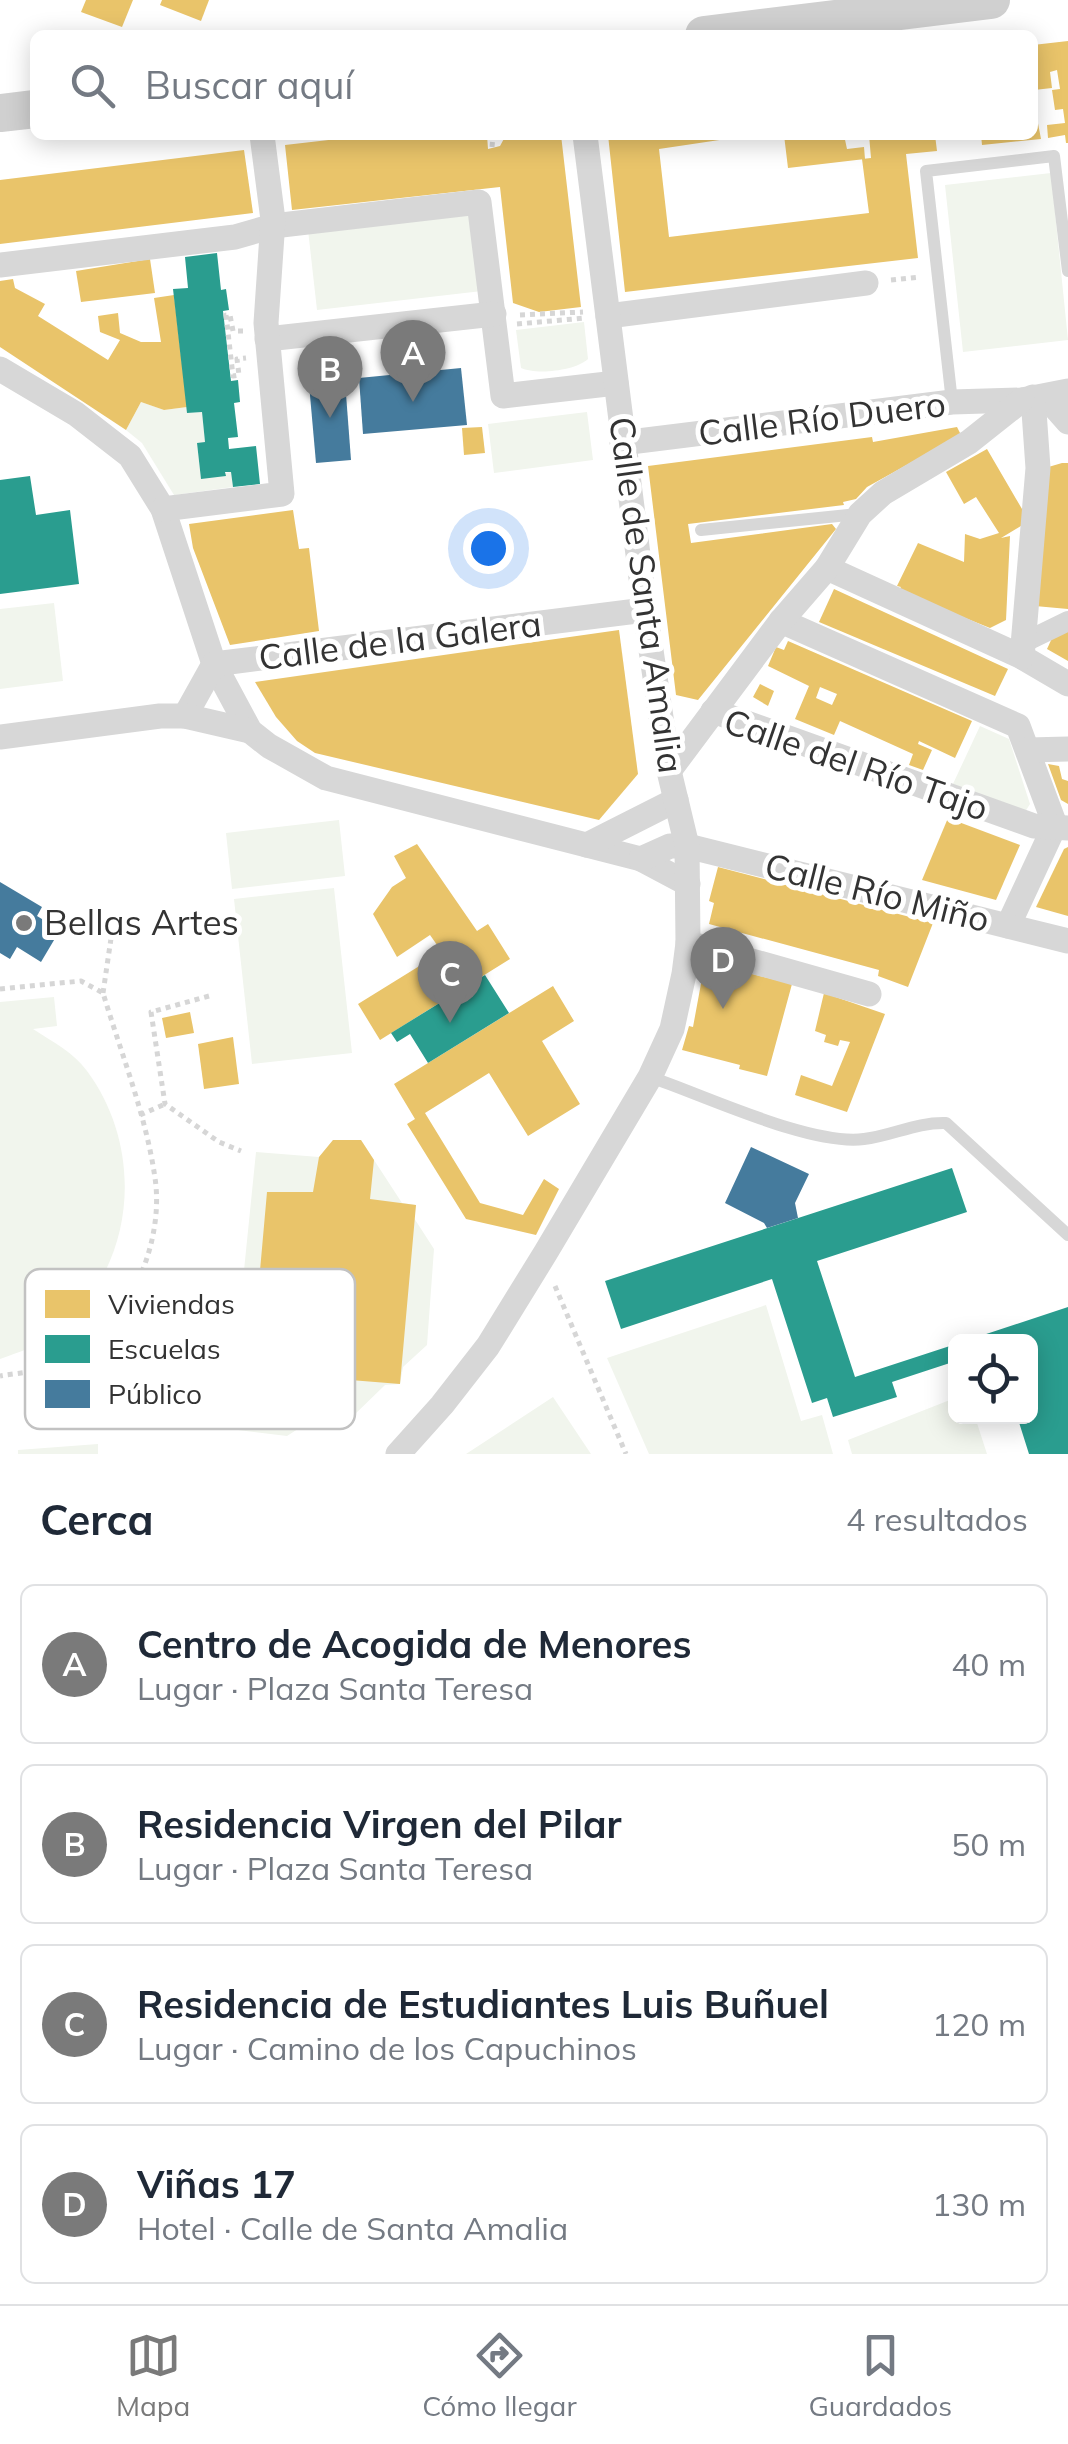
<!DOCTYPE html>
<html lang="es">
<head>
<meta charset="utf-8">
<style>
  :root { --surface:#fff; --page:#f6f6f7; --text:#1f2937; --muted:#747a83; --line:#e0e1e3; --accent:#7a7a7a }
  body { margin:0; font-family:Mulish,sans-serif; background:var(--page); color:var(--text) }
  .controls { position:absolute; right:30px; bottom:30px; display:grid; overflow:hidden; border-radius:15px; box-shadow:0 5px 25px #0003 }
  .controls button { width:90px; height:90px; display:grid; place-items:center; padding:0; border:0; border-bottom:2px solid var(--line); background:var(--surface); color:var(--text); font:50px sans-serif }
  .you { position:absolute; left:488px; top:548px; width:35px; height:35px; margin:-25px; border:8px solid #fff; border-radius:50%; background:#1a73e8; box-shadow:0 0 0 15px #1a73e833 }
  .badge { display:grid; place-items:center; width:65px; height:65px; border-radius:50%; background:var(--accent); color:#fff; font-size:32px; font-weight:700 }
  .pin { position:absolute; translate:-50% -82px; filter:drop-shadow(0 2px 5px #0008) }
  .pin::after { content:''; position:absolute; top:52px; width:35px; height:30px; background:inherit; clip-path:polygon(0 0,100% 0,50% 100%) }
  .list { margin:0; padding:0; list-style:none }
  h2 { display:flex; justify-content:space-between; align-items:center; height:130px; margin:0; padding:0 40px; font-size:42px }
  h2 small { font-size:32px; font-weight:400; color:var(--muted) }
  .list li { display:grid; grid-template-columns:65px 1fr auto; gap:30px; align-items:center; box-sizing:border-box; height:160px; margin:0 20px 20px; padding:0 20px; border:2px solid var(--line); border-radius:15px }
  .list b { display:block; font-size:38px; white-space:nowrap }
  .list p { margin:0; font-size:32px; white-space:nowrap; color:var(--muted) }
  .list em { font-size:32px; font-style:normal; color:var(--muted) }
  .icon { flex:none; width:55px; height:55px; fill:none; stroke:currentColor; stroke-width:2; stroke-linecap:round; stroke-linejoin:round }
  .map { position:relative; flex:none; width:1068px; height:1454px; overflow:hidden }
  .search { position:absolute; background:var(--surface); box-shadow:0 5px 25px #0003; left:30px; right:30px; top:30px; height:110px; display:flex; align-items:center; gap:25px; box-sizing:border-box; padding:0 35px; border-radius:15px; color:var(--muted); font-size:38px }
  .sheet { height:850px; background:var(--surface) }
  nav { display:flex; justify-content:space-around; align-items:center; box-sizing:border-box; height:140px; border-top:2px solid var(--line); background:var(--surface); font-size:28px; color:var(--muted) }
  nav a { display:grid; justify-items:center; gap:5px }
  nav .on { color:var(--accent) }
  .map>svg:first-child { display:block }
  .green { fill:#f1f5ed }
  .homes { fill:#e9c46a; fill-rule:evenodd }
  .schools { fill:#2a9d8f }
  .public { fill:#457b9d }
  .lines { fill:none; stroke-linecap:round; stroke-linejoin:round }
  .path { stroke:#d6d6d6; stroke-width:5; stroke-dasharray:5 5; stroke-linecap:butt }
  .service { stroke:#d7d7d7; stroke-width:12 }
  .pedestrian { stroke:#d7d7d7; stroke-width:20 }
  .minor { stroke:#d7d7d7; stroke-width:25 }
  .secondary { stroke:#d0d0d0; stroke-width:38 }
  .poi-dot { fill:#7a7a7a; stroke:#fff; stroke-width:4 }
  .labels { text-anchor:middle; stroke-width:10; stroke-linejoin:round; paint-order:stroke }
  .street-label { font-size:35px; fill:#333; stroke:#fff }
  .poi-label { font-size:35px; fill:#333; stroke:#fff; text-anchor:start }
  .key { fill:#fff; stroke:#c2c2c2; stroke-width:2.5 }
  .key-label { font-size:28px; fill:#333 }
</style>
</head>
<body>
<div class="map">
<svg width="1068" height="1454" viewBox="0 0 1068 1454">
  <rect width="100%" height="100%" fill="#fff"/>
  <!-- green -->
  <g class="green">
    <polygon points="1051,173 1068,340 963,352 945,185"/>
    <polygon points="473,211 482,291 317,310 308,230"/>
    <path d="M584,322L588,359C575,371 536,375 521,368L516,330Z"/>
    <polygon points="141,402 164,410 187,407 188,413 202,412 205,442 197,444 201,478 231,472 233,487 174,495 142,443 126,430"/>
    <polygon points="587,412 593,460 494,473 488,424"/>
    <polygon points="54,603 63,681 0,689 0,609"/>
    <polygon points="980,726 1009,739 1030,804 1025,812 952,786"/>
    <polygon points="339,820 345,876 232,889 226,833"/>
    <polygon points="334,888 352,1053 252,1064 234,899"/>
    <path d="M54,997L57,1026L33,1029C53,1042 73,1052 87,1071C147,1152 135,1271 55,1333C39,1346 19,1352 0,1359V1002Z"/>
    <polygon points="333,1140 361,1140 402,1203 416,1205 414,1218 434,1249 427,1345 403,1367 400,1384 385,1385 350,1419 315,1418 287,1436 238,1430 240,1410 226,1410 230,1370 234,1369 256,1152 319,1157"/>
    <polygon points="766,1305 801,1421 822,1415 833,1454 649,1454 607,1358"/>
    <polygon points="553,1397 591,1454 466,1454"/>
    <polygon points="955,1398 956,1416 975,1417 987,1454 852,1454 848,1440"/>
    <polygon points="98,1444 98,1454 18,1454 18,1450"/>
  </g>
  <!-- homes -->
  <g class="homes">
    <polygon points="86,0 133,0 122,27 81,12"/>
    <polygon points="162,0 209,0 201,21 160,5"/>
    <polygon points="1068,41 1068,143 1066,143 1065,135 1048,138 1047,125 1065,123 1063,109 1055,110 1052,90 1060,89 1057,70 1050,72 1052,88 1034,90 1033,45"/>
    <polygon points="1033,97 1041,139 982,145 981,135 1033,135"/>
    <polygon points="372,135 487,135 488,149 500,146 506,135 561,135 581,307 539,312 513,303 500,187 292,210 285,145"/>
    <polygon points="608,135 753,135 659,149 669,237 869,213 862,159 871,158 869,135 935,135 937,151 906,154 918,258 625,292"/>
    <polygon points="784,135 844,135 847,149 864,147 865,159 788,168"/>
    <polygon points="244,150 253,213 0,244 0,180"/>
    <polygon points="150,259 155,293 81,302 76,271"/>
    <polygon points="13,279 15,288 45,304 38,316 108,360 120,340 100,332 98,316 118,313 120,333 141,342 161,342 154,298 174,295 187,407 164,410 141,402 126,430 0,347 0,281"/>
    <polygon points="482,427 485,453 464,455 462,428"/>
    <polygon points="957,427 961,435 867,487 856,499 843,502 844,505 688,524 691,543 832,524 836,529 698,700 676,695 648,466 872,437 873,442"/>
    <polygon points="987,449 1029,521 1001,538 1010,536 1006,620 990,628 898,591 901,587 897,586 918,543 964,562 965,534 980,539 999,533 976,497 964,504 946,472"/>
    <polygon points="1062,463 1068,463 1068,609 1035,606 1045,468"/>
    <polygon points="293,510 299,549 309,548 319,631 230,645 193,548 189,524"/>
    <polygon points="834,589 1008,669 995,696 819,622"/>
    <polygon points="1068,629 1068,661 1047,649 1053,636"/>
    <polygon points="619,630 638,774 599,820 315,753 297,741 276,717 255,682"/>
    <path d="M788,641L972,721L955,758L919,741L918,744L932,750L923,770L909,765L913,754L840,721L834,735L795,719L809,686L768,666L776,647L784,650ZM820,687L837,694L832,705L816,698Z"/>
    <polygon points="760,684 774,691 768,706 753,697"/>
    <polygon points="1048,764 1059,766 1062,779 1068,781 1068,804 1061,800"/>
    <polygon points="948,818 1020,845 996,900 922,880"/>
    <polygon points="417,844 477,931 488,924 510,959 380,1040 358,1004 442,952 430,935 397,957 373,914 392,887 406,878 394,856"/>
    <polygon points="1068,847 1068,916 1036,907 1064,849"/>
    <polygon points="718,867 933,923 908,987 878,976 879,970 709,924 714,903 709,901"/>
    <polygon points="705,962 792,984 767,1076 739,1069 740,1065 682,1050 689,1026 693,1027"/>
    <polygon points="553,986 574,1021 542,1041 580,1104 528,1136 489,1073 425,1113 480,1203 523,1215 544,1179 559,1189 536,1235 466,1219 407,1124 415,1119 394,1084"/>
    <polygon points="824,993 885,1014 847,1112 795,1095 801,1075 832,1086 850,1042 840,1040 838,1046 824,1042 826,1035 815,1031"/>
    <polygon points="190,1012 194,1033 166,1038 162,1018"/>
    <polygon points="233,1037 239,1084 204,1089 198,1044"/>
    <polygon points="333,1140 361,1140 374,1160 370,1199 416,1205 400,1384 251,1372 267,1192 313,1192 319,1157"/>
  </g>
  <!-- schools -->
  <g class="schools">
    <polygon points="217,253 221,290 226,289 229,310 223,311 231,381 238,380 240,402 234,403 238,437 228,438 229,449 256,446 260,484 233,487 231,472 225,472 226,476 201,479 197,443 205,442 202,412 187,413 173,289 188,288 185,257"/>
    <polygon points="30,476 36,515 70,510 79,584 0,594 0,480"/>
    <polygon points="485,975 509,1013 428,1063 410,1034 397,1042 391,1033"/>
    <polygon points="952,1168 967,1212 817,1261 855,1377 956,1344 956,1361 892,1382 897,1397 833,1417 827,1398 812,1403 772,1279 621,1329 605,1281"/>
    <polygon points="1068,1307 1068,1454 1029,1454 1017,1416 1030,1416 1030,1342 965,1341"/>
  </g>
  <!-- public -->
  <g class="public">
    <polygon points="461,368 467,425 363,434 359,378"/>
    <polygon points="345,381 351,460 316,463 309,384"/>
    <polygon points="0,882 42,907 37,916 60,930 41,962 17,947 10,959 0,953"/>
    <polygon points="751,1147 809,1174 795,1203 798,1218 767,1228 764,1223 725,1203"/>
  </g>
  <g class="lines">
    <!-- path -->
    <g class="path">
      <polyline points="492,147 493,135"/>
      <polyline points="891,280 920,277"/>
      <polyline points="520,315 583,312"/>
      <polyline points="517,324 585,318"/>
      <polyline points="243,331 233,331 230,315 226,315 233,376 239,375 237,359 246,358"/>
      <path d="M0,989L81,981L103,993C121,1053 146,1115 155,1178C165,1244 127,1330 67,1362C48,1372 21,1372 0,1376"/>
      <polyline points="103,993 114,918"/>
      <polyline points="209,996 151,1012 165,1104 219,1142 241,1151"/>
      <polyline points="140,1115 165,1104"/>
      <polyline points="555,1286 626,1454"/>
    </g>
    <!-- service -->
    <g class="service">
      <polyline points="952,402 926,171 1054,156 1068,271"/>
      <polyline points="701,530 858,514"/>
      <path d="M650,1077C704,1095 810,1146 864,1139C892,1136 916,1122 946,1123L1068,1235"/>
    </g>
    <!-- pedestrian -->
    <polyline class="pedestrian" points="1025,642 1068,621"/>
    <!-- minor -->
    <g class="minor">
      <polyline points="0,265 235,237 273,226 479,202 503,396 616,383"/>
      <polyline points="608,316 866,283"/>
      <polyline points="267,339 494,314"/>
      <polyline points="0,369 76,414 130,456 163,509 214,664 250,731 269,746 326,778 641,859 688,884"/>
      <polyline points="1045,396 1068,422"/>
      <polyline points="622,443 952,402 1022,400 1068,391"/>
      <polyline points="163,509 282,494 266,323 273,220 262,135"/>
      <polyline points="827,568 1022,657 1068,684"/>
      <polyline points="781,621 1018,726 1055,825 1008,926"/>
      <polyline points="1022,657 1038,468 1033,397"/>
      <polyline points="713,711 1034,826 1068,828"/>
      <polyline points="185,716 214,664 645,610"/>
      <polyline points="0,737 160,716 185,716 250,731"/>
      <polyline points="1028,750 1068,749"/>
      <polyline points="669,771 781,621 827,568 860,514 883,493 969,442 1022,400"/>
      <polyline points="587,845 676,800"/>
      <polyline points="641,859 670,846 687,846 1068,941"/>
      <polyline points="688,943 869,994"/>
      <polyline points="398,1454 442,1405 488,1346 546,1252 650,1077 672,1029 684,974 688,943 687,846 669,771 645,610 585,135"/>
    </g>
    <!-- secondary -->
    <g class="secondary">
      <polyline points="704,35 991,0"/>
      <polyline points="0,113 35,109"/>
    </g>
  </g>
  <!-- markers -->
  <circle class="poi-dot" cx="24" cy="923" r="10"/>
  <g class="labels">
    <!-- street labels -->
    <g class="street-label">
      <text transform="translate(822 419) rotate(-7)" y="12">Calle Río Duero</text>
      <text transform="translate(646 595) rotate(82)" y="12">Calle de Santa Amalia</text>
      <text transform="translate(400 641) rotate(-7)" y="12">Calle de la Galera</text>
      <text transform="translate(856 765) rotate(19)" y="12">Calle del Río Tajo</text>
      <text transform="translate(877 893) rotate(14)" y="12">Calle Río Miño</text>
    </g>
    <!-- poi labels -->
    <g class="poi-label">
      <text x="44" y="935">Bellas Artes</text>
    </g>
  </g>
  <!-- legend -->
  <rect x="25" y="1269" width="330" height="160" rx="15" class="key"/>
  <rect x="45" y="1290" width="45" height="28" fill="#e9c46a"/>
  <rect x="45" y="1335" width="45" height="28" fill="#2a9d8f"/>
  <rect x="45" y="1380" width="45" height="28" fill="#457b9d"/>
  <g class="key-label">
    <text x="108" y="1314">Viviendas</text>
    <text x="108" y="1359">Escuelas</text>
    <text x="108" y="1404">Público</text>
  </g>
</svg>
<div class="controls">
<button><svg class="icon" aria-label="locate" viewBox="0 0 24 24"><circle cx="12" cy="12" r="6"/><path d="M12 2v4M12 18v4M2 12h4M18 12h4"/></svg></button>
</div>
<div class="you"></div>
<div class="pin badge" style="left:413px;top:402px">A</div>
<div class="pin badge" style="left:330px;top:418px">B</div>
<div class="pin badge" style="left:450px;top:1023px">C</div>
<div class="pin badge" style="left:723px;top:1009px">D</div>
<div class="search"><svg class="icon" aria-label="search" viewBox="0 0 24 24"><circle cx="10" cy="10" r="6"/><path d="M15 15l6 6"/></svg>Buscar aquí</div>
</div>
<section class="sheet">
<h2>Cerca<small>4 resultados</small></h2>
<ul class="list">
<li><span class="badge">A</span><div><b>Centro de Acogida de Menores</b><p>Lugar · Plaza Santa Teresa</p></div><em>40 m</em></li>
<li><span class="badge">B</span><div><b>Residencia Virgen del Pilar</b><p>Lugar · Plaza Santa Teresa</p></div><em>50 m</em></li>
<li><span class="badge">C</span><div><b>Residencia de Estudiantes Luis Buñuel</b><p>Lugar · Camino de los Capuchinos</p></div><em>120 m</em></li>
<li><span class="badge">D</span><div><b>Viñas 17</b><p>Hotel · Calle de Santa Amalia</p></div><em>130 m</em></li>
</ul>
</section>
<nav>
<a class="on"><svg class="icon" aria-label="map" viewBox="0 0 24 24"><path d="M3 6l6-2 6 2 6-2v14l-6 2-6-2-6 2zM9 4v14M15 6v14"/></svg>Mapa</a>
<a><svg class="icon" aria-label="directions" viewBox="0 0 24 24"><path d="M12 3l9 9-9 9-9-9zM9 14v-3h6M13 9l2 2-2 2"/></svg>Cómo llegar</a>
<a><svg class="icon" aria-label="saved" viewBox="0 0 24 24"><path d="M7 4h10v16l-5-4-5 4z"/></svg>Guardados</a>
</nav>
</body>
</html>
